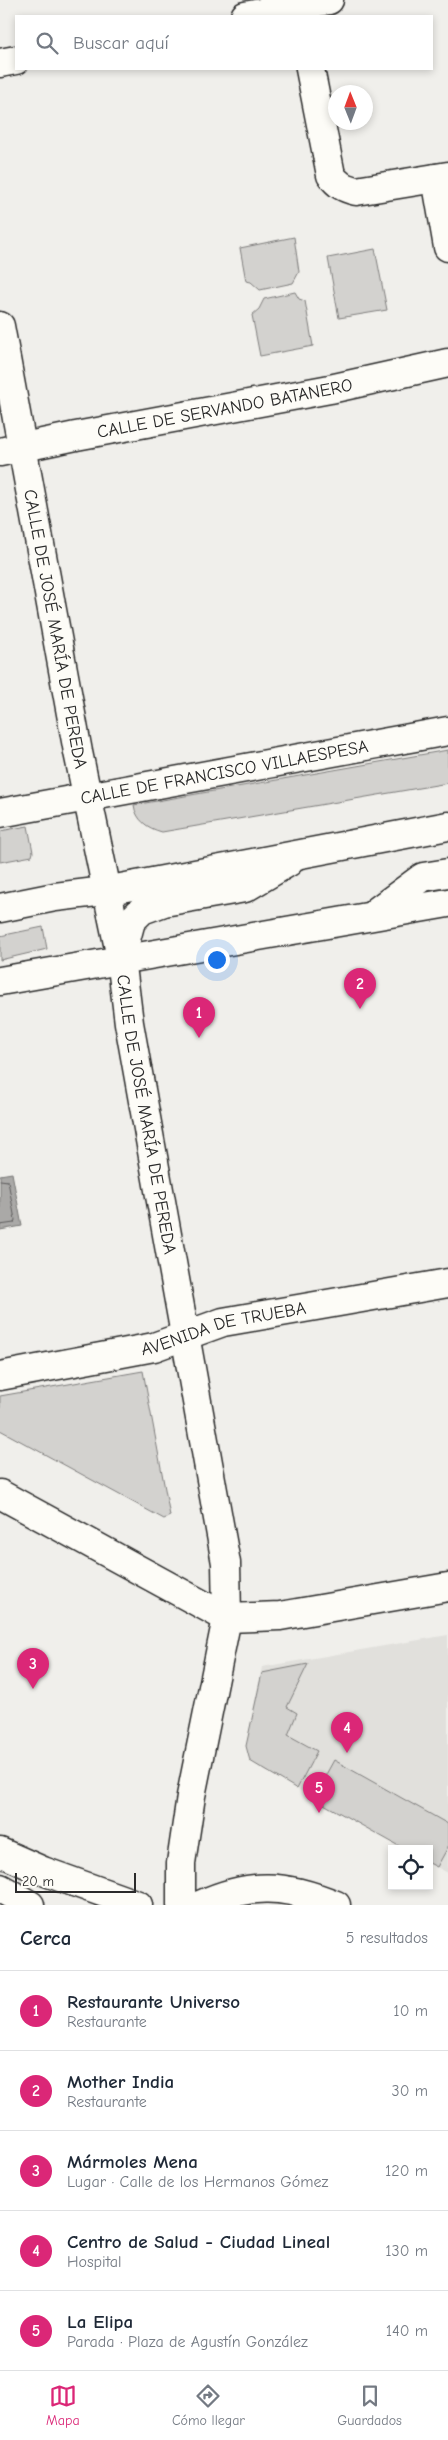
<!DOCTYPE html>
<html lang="es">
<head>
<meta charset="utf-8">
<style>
  :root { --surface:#fff; --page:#f2f2f3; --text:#1f2937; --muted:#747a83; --line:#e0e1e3; --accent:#db2777 }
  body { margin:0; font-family:"Comic Neue",sans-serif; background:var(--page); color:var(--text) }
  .controls { position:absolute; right:15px; bottom:15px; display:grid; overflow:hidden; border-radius:0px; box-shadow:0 2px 8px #0003 }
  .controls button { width:45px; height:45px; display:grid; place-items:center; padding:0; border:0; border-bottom:1px solid var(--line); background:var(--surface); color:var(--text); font:25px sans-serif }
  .compass { position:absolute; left:328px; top:85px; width:45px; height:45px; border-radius:50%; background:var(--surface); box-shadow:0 2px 8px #0003; rotate:359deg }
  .scale { position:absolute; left:15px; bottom:12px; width:121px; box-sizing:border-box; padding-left:5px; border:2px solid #2b2b2b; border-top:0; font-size:14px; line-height:18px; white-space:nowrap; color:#2b2b2b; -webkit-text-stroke:4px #fdfcf7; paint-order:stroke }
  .you { position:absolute; left:216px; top:959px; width:18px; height:18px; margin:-12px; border:4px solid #fff; border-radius:50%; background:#1a73e8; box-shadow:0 0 0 8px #1a73e833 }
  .badge { display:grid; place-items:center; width:32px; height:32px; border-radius:50%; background:var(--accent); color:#fff; font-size:16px; font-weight:700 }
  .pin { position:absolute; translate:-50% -41px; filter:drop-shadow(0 1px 2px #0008) }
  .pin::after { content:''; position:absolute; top:26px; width:18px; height:15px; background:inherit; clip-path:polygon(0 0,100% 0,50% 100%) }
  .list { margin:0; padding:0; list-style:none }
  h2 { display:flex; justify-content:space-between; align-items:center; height:65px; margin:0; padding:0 20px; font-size:21px }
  h2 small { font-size:16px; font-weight:400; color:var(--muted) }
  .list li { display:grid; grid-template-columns:32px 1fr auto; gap:15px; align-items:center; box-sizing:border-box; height:80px; padding:0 20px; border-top:1px solid var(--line) }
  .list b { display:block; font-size:19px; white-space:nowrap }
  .list p { margin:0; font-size:16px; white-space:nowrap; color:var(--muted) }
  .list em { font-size:16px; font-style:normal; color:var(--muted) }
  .icon { flex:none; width:28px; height:28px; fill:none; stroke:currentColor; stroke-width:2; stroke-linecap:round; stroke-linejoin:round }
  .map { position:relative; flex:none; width:448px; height:1905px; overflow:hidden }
  .search { position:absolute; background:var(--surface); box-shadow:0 2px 8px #0003; left:15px; right:15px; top:15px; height:55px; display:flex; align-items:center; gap:12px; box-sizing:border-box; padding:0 18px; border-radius:0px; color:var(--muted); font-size:19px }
  .sheet { height:465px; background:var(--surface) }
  nav { display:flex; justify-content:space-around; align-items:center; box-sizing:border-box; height:70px; border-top:1px solid var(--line); background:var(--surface); font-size:14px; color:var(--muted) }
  nav a { display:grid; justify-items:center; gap:2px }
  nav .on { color:var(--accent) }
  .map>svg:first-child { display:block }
  .built { fill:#e1e0dc }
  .green { fill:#d3d2cf; stroke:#7f7e7d }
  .water { fill:#aaa9a7; stroke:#777775 }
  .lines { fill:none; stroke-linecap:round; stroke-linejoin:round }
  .shore { stroke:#5e5d5d; stroke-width:1 }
  .street-casing { stroke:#2b2b2b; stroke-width:31 }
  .secondary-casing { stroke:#2b2b2b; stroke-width:31 }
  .street { stroke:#fdfcf7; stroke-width:28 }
  .secondary { stroke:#fdfcf7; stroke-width:28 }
  .labels { text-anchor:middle; stroke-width:4; stroke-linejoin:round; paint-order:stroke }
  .street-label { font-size:18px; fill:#2b2b2b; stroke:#fdfcf7 }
</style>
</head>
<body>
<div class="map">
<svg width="448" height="1905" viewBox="0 0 448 1905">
  <rect width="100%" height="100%" fill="#f0efeb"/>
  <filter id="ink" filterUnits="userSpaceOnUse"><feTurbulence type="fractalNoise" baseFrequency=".02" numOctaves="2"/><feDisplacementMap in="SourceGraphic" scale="10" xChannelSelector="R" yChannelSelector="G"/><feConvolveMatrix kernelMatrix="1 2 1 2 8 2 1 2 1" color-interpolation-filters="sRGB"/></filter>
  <g filter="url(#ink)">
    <!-- built -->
    <polygon class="built" points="448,1635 448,1873 429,1863 429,1849 404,1849 262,1769 250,1761 246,1746 262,1667"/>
    <!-- green -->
    <g class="green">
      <polygon points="294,237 299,272 293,283 260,290 251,282 246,281 240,248"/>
      <polygon points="375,249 387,310 339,318 328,258"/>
      <polygon points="295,292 299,299 305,301 313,346 260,356 252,315 259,309 264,299"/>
      <path d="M448,750V783L162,832C147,828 136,820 134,805Z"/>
      <polygon points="28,826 33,852 32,856 0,862 0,831"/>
      <polygon points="43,927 47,949 0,960 0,936"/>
      <polygon points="143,1371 170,1516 164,1519 0,1430 0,1396"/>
      <polygon points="308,1664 287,1707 297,1713 288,1735 317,1751 297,1789 250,1761 246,1746 262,1673"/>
      <polygon points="334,1760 448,1824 448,1847 437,1867 429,1863 429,1849 404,1849 313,1798"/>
    </g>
    <!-- water -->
    <polygon class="water" points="12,1173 22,1226 0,1230 0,1175"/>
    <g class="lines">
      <!-- shore -->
      <polyline class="shore" points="0,1180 8,1181 15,1220 14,1223 0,1225"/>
      <!-- street casing -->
      <g class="street-casing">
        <g id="street">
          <polyline points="245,16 329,0"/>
          <polyline points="0,63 16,60"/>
          <path d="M310,69L331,175C338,185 344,188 356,191L448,176"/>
          <polyline points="436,178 448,247"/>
          <path id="s1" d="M0,326L78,752L121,958L129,1023L226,1563L227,1618L191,1796L181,1863V1905"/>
          <path id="s2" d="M0,452L76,436L330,389L448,363"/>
          <path id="s3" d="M0,813L448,731"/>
          <path id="s4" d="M0,1376L154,1347L223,1322L448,1283"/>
          <polyline points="0,1494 227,1618 280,1616 448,1587"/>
        </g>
      </g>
      <!-- secondary casing -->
      <g class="secondary-casing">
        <g id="secondary">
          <polyline points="0,908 55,897 105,891 448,826"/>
          <polyline points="377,911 423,877 448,873"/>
          <polyline points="121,958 131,921 142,910 164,902 245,888 289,862"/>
          <polyline points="0,981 448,903"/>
          <polyline points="0,1852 43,1871 138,1905"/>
          <polyline points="0,1888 30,1905"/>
          <path d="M200,1905C250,1882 285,1884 336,1905"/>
        </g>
      </g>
      <!-- street -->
      <use href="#street" class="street"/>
      <!-- secondary -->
      <use href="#secondary" class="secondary"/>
    </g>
  </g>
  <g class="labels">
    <!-- street labels -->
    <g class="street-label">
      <text dy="6" stroke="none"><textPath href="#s2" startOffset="229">CALLE DE SERVANDO BATANERO</textPath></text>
      <text dy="6" stroke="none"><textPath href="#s1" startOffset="308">CALLE DE JOSÉ MARÍA DE PEREDA</textPath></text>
      <text dy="6" stroke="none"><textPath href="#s3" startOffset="228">CALLE DE FRANCISCO VILLAESPESA</textPath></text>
      <text dy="6" stroke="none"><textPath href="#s1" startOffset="802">CALLE DE JOSÉ MARÍA DE PEREDA</textPath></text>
      <text dy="6" stroke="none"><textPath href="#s4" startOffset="229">AVENIDA DE TRUEBA</textPath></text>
    </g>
  </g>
</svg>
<div class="controls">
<button><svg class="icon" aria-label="locate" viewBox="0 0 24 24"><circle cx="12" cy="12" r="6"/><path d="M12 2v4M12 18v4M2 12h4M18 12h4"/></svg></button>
</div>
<svg class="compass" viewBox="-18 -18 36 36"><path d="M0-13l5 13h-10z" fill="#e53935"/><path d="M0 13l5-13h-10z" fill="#747a83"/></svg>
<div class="scale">20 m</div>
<div class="you"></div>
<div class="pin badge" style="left:199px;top:1038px">1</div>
<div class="pin badge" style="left:360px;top:1009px">2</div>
<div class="pin badge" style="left:33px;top:1689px">3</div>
<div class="pin badge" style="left:347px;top:1753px">4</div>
<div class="pin badge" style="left:319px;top:1813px">5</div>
<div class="search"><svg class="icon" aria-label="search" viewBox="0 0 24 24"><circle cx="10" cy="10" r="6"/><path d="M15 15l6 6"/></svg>Buscar aquí</div>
</div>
<section class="sheet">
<h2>Cerca<small>5 resultados</small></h2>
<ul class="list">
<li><span class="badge">1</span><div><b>Restaurante Universo</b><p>Restaurante</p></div><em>10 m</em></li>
<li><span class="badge">2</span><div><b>Mother India</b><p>Restaurante</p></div><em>30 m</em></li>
<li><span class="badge">3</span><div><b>Mármoles Mena</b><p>Lugar · Calle de los Hermanos Gómez</p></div><em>120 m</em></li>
<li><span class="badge">4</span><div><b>Centro de Salud - Ciudad Lineal</b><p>Hospital</p></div><em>130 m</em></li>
<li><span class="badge">5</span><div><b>La Elipa</b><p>Parada · Plaza de Agustín González</p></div><em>140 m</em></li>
</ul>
</section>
<nav>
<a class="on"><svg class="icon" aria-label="map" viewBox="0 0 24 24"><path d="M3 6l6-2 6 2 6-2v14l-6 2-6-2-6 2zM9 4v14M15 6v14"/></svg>Mapa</a>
<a><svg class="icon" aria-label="directions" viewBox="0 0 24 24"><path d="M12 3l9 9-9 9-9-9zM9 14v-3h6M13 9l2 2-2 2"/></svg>Cómo llegar</a>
<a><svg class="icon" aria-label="saved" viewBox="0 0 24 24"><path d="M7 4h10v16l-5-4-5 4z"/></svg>Guardados</a>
</nav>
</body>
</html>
